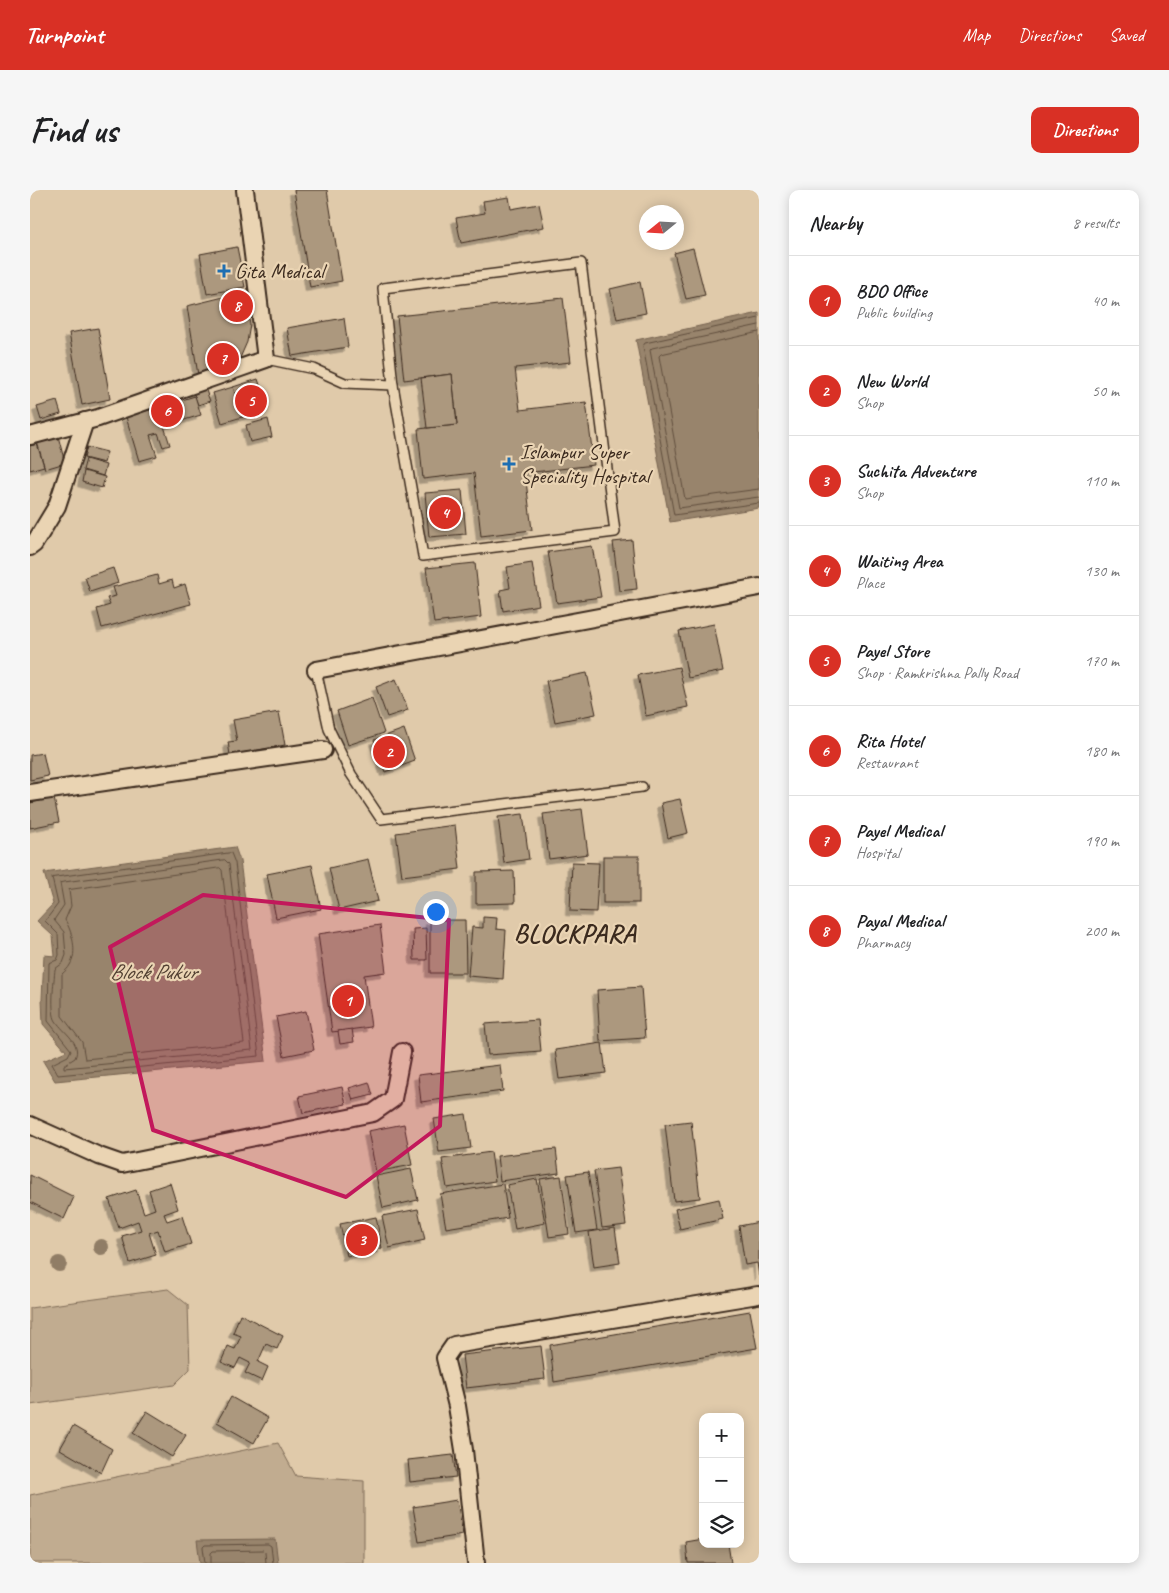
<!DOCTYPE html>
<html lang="en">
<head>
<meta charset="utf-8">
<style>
  :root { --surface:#fff; --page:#f6f6f6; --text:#202124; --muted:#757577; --line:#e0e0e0; --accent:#d93025 }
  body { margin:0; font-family:Caveat,sans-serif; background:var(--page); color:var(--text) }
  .controls { position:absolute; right:15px; bottom:15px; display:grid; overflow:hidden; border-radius:10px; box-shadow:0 2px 12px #0003 }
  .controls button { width:45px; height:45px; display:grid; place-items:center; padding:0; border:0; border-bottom:1px solid var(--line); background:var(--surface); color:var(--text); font:25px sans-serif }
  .compass { position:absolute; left:609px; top:15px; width:45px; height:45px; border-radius:50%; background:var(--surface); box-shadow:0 2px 12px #0003; rotate:252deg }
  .you { position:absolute; left:405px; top:721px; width:18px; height:18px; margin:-12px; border:4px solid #fff; border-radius:50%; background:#1a73e8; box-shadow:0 0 0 8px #1a73e833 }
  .badge { display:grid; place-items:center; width:32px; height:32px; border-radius:50%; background:var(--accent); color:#fff; font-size:16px; font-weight:700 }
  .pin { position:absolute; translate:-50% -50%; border:2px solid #fff; box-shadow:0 1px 5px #0006 }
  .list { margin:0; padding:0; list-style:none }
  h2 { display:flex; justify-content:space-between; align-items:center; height:65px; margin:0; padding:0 20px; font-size:21px }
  h2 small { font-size:16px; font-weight:400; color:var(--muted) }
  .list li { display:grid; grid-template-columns:32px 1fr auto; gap:15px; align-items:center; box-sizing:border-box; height:90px; padding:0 20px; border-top:1px solid var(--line) }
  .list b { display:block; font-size:19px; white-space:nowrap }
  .list p { margin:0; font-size:16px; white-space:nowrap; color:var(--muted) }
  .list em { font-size:16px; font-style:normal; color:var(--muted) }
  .icon { flex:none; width:28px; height:28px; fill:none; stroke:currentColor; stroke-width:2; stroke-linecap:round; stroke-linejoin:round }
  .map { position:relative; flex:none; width:729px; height:1373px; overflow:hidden; border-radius:10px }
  header { display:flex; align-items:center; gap:30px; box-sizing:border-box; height:70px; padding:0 25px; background:var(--accent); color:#fff }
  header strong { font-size:24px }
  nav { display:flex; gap:28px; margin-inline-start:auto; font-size:18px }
  .intro { display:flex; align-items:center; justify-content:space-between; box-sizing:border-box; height:120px; padding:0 30px }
  h1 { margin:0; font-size:35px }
  .button { padding:12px 22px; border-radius:10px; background:var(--accent); color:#fff; font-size:18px; font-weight:700 }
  main { display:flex; gap:30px; padding:0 30px }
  aside { flex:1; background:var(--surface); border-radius:10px; box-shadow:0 2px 12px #0003 }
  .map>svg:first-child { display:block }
  .green { fill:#c1ac90; stroke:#7e6b57 }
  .water { fill:#98846c; stroke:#73604d }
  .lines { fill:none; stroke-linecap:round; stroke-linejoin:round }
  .shore { stroke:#604e3d; stroke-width:1 }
  .building { fill:#ac987e; stroke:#3b2a1e; filter:url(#shadow) }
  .service-casing { stroke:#3b2a1e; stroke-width:12 }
  .minor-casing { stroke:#3b2a1e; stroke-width:20 }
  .service { stroke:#ead4b3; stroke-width:9 }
  .minor { stroke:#ead4b3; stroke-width:16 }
  .tree { fill:#907d66 }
  .marked { fill:#c2185b; fill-opacity:0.2; stroke:#c2185b; stroke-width:4; stroke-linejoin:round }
  .poi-dot { fill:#1f6fb2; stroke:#ead4b3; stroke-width:2 }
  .labels { text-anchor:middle; stroke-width:4.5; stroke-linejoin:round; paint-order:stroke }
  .poi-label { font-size:21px; fill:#3b2a1e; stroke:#ead4b3; text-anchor:start }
  .water-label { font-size:22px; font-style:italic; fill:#524032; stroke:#ead4b3 }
  .district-label { font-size:26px; font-weight:bold; letter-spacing:1px; fill:#3b2a1e; stroke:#ead4b3 }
</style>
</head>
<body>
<header>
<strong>Turnpoint</strong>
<nav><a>Map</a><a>Directions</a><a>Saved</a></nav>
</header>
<div class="intro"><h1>Find us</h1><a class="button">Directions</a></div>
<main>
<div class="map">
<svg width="729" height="1373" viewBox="0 0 729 1373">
  <defs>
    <filter id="shadow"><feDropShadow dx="-4.5" dy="4.5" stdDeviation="0" flood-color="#0004"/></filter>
  </defs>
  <rect width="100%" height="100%" fill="#e0caaa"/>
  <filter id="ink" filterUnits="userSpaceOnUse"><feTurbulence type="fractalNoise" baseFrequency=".02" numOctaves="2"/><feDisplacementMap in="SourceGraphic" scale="10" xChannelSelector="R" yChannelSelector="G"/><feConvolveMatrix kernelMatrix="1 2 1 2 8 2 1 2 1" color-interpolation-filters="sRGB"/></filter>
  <g filter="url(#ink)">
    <!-- green -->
    <g class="green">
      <polygon points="138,1099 158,1115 160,1179 144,1195 0,1215 0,1118"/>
      <polygon points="248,1253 266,1286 334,1291 334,1373 0,1373 0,1305"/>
    </g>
    <!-- water -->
    <g class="water">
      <polygon points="729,123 729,318 640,332 606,150"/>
      <polygon points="205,657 210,671 236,871 25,891 13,871 36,861 13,834 12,809 14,765 25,766 23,746 7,731 23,714 14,683"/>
      <polygon points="245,1349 248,1373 170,1373 167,1350"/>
    </g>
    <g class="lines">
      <!-- shore -->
      <g class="shore">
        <polyline points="729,128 615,153 613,156 644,325 729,313"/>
        <polyline points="729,135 622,158 620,160 649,318 729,307"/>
        <polyline points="729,142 631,164 629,166 655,309 729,299"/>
        <polygon points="201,663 205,673 229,866 28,885 22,874 38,866 41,860 18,831 19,773 27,770 29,765 28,744 15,731 28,714 22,688"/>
        <path d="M195,670L199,674L222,860L34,878V875L45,868C52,853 34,843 26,831C20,822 24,791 25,779L33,773L36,765L34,742L24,730L34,715L30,693Z"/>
        <path d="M190,678L192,680L214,853L55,869L52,852L32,826V784C35,781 38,779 40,775C48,763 42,741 35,730L41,716L39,700Z"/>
        <polyline points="175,1373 173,1357 175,1355 238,1354 241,1356 243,1373"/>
        <polyline points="181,1373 181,1363 183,1361 233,1360 235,1362 236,1373"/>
      </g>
    </g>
    <!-- building -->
    <g class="building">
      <polygon points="264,0 297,0 312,91 280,97"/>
      <polygon points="479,7 481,19 509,14 514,37 431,53 426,28 455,23 453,11"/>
      <polygon points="207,57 215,97 177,104 170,64"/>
      <polygon points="663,58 675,105 656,109 644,63"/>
      <polygon points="610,92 616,123 587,129 580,99"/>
      <polygon points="214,102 220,135 217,152 210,168 199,176 168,185 157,116"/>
      <polygon points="533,108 541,172 485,178 490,220 556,212 564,275 495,283 502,340 451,346 444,283 393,289 388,239 427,235 422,184 374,190 367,126"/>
      <polygon points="314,128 318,157 262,166 257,138"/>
      <polygon points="68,138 80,209 52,215 39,143"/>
      <polygon points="422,184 427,235 397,238 391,188"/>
      <polygon points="228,189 238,219 212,227 203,197"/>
      <polygon points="203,197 212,227 192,233 183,203"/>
      <polygon points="175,198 180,211 168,215 163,202"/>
      <polygon points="165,206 171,225 134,236 140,255 133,257 128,243 120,245 127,266 109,271 96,227"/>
      <polygon points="27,211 31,224 11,230 7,217"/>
      <polygon points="238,229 242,247 220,252 216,235"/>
      <polygon points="28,246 35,273 15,279 7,252"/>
      <polygon points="7,254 14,276 0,280 0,256"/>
      <polygon points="57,257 77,262 74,273 54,268"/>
      <polygon points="56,269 76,275 73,286 53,280"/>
      <polygon points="54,281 75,287 72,298 52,292"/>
      <polygon points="432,300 436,344 399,347 395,303"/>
      <polygon points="602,350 607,399 589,401 583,352"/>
      <polygon points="562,356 571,407 527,413 518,362"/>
      <polygon points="445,373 451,427 404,433 396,378"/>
      <polygon points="502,373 509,415 473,421 470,400 480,398 477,377"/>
      <polygon points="83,378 88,393 60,402 55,387"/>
      <polygon points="127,385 129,394 142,390 144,398 155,394 161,414 72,438 67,419 80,415 77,408 86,406 83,397"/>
      <polygon points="684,434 693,481 658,488 649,441"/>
      <polygon points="649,477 658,517 616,526 608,485"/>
      <polygon points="557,483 566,524 525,532 516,491"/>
      <polygon points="366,489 378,520 357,527 346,497"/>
      <polygon points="342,508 354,543 318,555 307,521"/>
      <polygon points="249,522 255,555 200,565 198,552 207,551 203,530"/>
      <polygon points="374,539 385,571 355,582 344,550"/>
      <polygon points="13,563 18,586 0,590 0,565"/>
      <polygon points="24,608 29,632 0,638 0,613"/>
      <polygon points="650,609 658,643 638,648 631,613"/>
      <polygon points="552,619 558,664 519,669 513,624"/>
      <polygon points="493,624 499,669 474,673 468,627"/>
      <polygon points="425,635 430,679 372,686 366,643"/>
      <rect x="573" y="666" width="36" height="47"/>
      <polygon points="338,669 348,711 309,720 299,678"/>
      <polygon points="542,672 569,673 566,722 540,721"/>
      <polygon points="282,675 291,719 246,728 237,684"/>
      <polygon points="484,681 485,713 446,714 446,682"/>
      <polygon points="453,727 467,728 466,739 476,740 473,789 438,786 442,737 453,738"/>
      <polygon points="400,730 435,730 436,783 400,783"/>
      <polygon points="350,735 356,782 334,785 341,837 302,842 288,744"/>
      <polygon points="396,738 397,770 384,770 383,739"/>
      <polygon points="611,797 615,848 570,851 567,800"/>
      <polygon points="276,821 284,860 254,866 246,827"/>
      <polygon points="508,830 511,861 458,865 455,834"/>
      <polygon points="322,839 324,852 310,854 308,841"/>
      <polygon points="572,853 576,883 529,889 525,860"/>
      <polygon points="470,875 473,901 391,912 388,885"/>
      <polygon points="339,892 343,905 323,910 319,898"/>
      <polygon points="312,897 316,914 273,923 269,906"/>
      <polygon points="436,924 441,958 409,962 404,929"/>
      <polygon points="661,931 670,1008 644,1011 635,934"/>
      <polygon points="374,934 382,975 346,982 338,941"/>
      <polygon points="526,959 529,983 470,991 467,966"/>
      <polygon points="461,962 465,991 417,998 412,969"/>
      <polygon points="588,978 596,1035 572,1038 564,981"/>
      <polygon points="381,979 388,1010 353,1018 346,986"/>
      <polygon points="558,982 567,1040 546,1043 537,985"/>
      <polygon points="0,985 44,1007 34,1029 0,1012"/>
      <polygon points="531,986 539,1044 519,1047 510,989"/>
      <polygon points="507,989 515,1033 485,1039 477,995"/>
      <polygon points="140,993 148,1019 134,1024 137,1031 152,1026 161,1054 135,1062 128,1040 119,1043 126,1065 100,1073 92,1046 111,1040 108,1031 89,1038 79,1009 106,1000 114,1023 125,1019 119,1000"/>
      <polygon points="473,994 478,1028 416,1038 410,1004"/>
      <polygon points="689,1009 693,1029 650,1039 645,1019"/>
      <polygon points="388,1019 395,1050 359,1058 352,1026"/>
      <polygon points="346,1027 352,1058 317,1066 310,1034"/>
      <polygon points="729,1032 729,1086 727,1073 715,1075 709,1036"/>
      <polygon points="585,1038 590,1073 564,1077 559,1042"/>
      <polygon points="720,1121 727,1158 524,1192 520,1155"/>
      <polygon points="210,1124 253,1146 247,1159 236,1154 228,1172 238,1177 232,1191 215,1183 220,1173 210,1168 205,1178 191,1172 198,1156 205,1159 211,1146 203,1143"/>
      <polygon points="511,1156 515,1189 436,1198 432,1165"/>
      <polygon points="201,1207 238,1228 224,1253 187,1232"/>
      <polygon points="117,1221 156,1245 142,1267 103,1243"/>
      <polygon points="43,1236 82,1259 71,1283 30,1259"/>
      <polygon points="423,1265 426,1287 380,1292 378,1270"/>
      <polygon points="427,1310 433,1345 389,1352 383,1317"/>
      <polygon points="673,1349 673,1354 698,1354 701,1373 658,1373 656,1352"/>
    </g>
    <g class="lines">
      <!-- service casing -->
      <g class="service-casing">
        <g id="service">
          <polygon points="551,73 585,342 393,366 363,195 353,98"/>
          <polyline points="236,169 284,179 315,193 363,195"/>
          <polyline points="286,480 299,539 321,584 351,629 612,597"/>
        </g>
      </g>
      <!-- minor casing -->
      <g class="minor-casing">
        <g id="minor">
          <polyline points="0,246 68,228 236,169 215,0"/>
          <polyline points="0,357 4,354 27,316 55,231"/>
          <polyline points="286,480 729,397"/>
          <polyline points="0,603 293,560"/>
          <polyline points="0,935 69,966 92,974 343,923 363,909 372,862"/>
          <polyline points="446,1373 434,1260 427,1216 415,1168 424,1155 728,1105"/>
        </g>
      </g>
      <!-- service -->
      <use href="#service" class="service"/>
      <!-- minor -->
      <use href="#minor" class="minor"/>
    </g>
    <!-- trees -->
    <g class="tree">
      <circle cx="71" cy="1057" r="8"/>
      <circle cx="29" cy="1074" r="8"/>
    </g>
  </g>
  <!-- marked area -->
  <path class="marked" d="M173,705L419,730L410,936L316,1007L123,940L80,757Z"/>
  <!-- markers -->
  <g class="poi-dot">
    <path d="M191.5 73.5h5v5h5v5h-5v5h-5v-5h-5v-5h5z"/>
    <path d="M476.5 266.5h5v5h5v5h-5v5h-5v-5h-5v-5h5z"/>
  </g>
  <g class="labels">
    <!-- poi labels -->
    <g class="poi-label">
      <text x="205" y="88">Gita Medical</text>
      <text x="490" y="269">Islampur Super<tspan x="490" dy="24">Speciality Hospital</tspan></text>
    </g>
    <!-- water labels -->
    <g class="water-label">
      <text x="123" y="789">Block Pukur</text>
    </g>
    <!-- district labels -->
    <g class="district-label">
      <text x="545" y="752">BLOCKPARA</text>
    </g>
  </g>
</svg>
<div class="controls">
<button>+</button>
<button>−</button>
<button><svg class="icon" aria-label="layers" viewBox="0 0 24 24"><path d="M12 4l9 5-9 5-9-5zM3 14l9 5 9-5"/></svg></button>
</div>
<svg class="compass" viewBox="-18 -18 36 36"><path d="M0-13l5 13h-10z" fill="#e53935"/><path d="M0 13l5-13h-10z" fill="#757577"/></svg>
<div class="you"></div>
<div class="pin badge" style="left:318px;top:811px">1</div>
<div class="pin badge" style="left:359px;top:562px">2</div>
<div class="pin badge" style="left:332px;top:1050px">3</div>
<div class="pin badge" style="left:415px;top:323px">4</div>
<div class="pin badge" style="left:221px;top:211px">5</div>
<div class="pin badge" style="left:137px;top:221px">6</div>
<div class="pin badge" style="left:193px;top:169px">7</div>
<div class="pin badge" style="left:207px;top:116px">8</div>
</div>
<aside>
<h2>Nearby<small>8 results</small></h2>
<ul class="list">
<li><span class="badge">1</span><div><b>BDO Office</b><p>Public building</p></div><em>40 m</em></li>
<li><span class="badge">2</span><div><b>New World</b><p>Shop</p></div><em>50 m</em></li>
<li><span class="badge">3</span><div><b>Suchita Adventure</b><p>Shop</p></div><em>110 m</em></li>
<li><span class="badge">4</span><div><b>Waiting Area</b><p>Place</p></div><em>130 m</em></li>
<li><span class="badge">5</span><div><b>Payel Store</b><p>Shop · Ramkrishna Pally Road</p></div><em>170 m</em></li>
<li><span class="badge">6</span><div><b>Rita Hotel</b><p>Restaurant</p></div><em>180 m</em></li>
<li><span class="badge">7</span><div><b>Payel Medical</b><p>Hospital</p></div><em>190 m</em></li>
<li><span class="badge">8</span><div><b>Payal Medical</b><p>Pharmacy</p></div><em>200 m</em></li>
</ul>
</aside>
</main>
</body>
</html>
